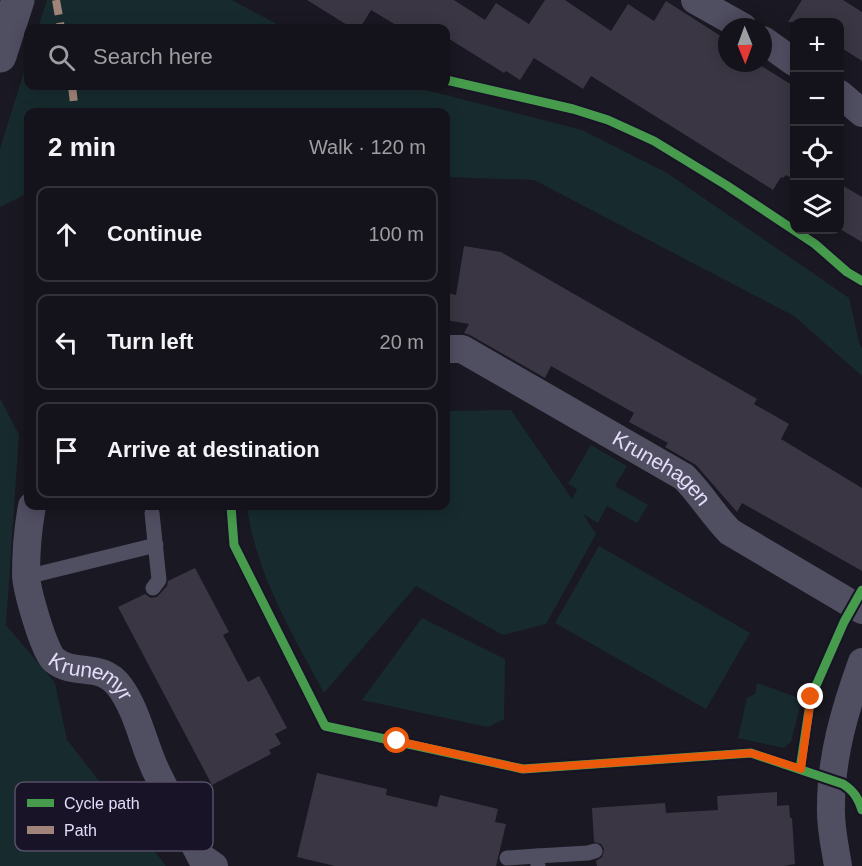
<!DOCTYPE html>
<html lang="en">
<head>
<meta charset="utf-8">
<style>
  :root { --surface:#14121a; --page:#212027; --text:#f1f3f6; --muted:#9d9ea2; --line:#333239 }
  body { margin:0; font-family:Arial,sans-serif; background:var(--page); color:var(--text) }
  .controls { position:absolute; right:18px; top:18px; display:grid; overflow:hidden; border-radius:12px; box-shadow:0 3px 15px #0003 }
  .controls button { width:54px; height:54px; display:grid; place-items:center; padding:0; border:0; border-bottom:2px solid var(--line); background:var(--surface); color:var(--text); font:30px sans-serif }
  .compass { position:absolute; left:718px; top:18px; width:54px; height:54px; border-radius:50%; background:var(--surface); box-shadow:0 3px 15px #0003; rotate:179deg }
  .stop { position:absolute; width:18px; height:18px; margin:-14px; border:4px solid #ea580c; border-radius:50%; background:#fff }
  .stop.end { background:#ea580c; border-color:#fff; box-shadow:0 2px 6px #0008 }
  .list { margin:0; padding:0; list-style:none }
  h2 { display:flex; justify-content:space-between; align-items:center; height:78px; margin:0; padding:0 24px; font-size:26px }
  h2 small { font-size:20px; font-weight:400; color:var(--muted) }
  .list li { display:grid; grid-template-columns:39px 1fr auto; gap:18px; align-items:center; box-sizing:border-box; height:96px; margin:0 12px 12px; padding:0 12px; border:2px solid var(--line); border-radius:12px }
  .list b { display:block; font-size:22px; white-space:nowrap }
  .list em { font-size:20px; font-style:normal; color:var(--muted) }
  .icon { flex:none; width:33px; height:33px; fill:none; stroke:currentColor; stroke-width:2; stroke-linecap:round; stroke-linejoin:round }
  .map { position:relative; flex:none; width:862px; height:866px; overflow:hidden }
  .search { position:absolute; background:var(--surface); box-shadow:0 3px 15px #0003; left:24px; top:24px; width:426px; height:66px; display:flex; align-items:center; gap:15px; box-sizing:border-box; padding:0 21px; border-radius:12px; color:var(--muted); font-size:22px }
  .panel { position:absolute; background:var(--surface); box-shadow:0 3px 15px #0003; left:24px; top:108px; width:426px; height:402px; border-radius:12px }
  .map>svg:first-child { display:block }
  .green { fill:#172b2e }
  .building { fill:#3a3643 }
  .lines { fill:none; stroke-linecap:round; stroke-linejoin:round }
  .service { stroke:#504e61; stroke-width:15 }
  .minor { stroke:#504e61; stroke-width:28 }
  .tertiary { stroke:#504e61; stroke-width:33 }
  .quiet { stroke:#a18479; stroke-width:8; stroke-dasharray:15 8; stroke-linecap:butt }
  .cycleway-casing { stroke:#181327; stroke-width:13 }
  .cycleway { stroke:#469c4c; stroke-width:9 }
  .route { stroke:#ea580c; stroke-width:8 }
  .labels { text-anchor:middle; stroke-width:4.5; stroke-linejoin:round; paint-order:stroke }
  .street-label { font-size:21px; fill:#e3dcfb; stroke:#181327 }
  .key { fill:#181327; stroke:#554f67; stroke-width:1.5 }
  .key-label { font-size:16px; fill:#e3dcfb }
</style>
</head>
<body>
<div class="map">
<svg width="862" height="866" viewBox="0 0 862 866">
  <rect width="100%" height="100%" fill="#1a1822"/>
  <!-- green -->
  <g class="green">
    <polygon points="47,0 232,0 284,28 38,28"/>
    <polygon points="28,59 28,86 410,86 582,130 667,173 849,298 860,346 862,348 862,376 794,316 534,180 446,177 446,112 28,112 28,193 0,207 0,149"/>
    <polygon points="0,398 19,435 6,625 55,683 67,740 166,866 0,866"/>
    <path d="M511,410L572,499L577,489L568,484L591,445L627,466L615,486L648,505L637,523L607,506L598,523L583,514L596,534L546,624L503,635L416,586L324,693C293,635 255,572 247,506H446V411Z"/>
    <polygon points="599,546 750,633 706,709 555,623"/>
    <polygon points="422,618 505,659 504,719 488,727 362,700"/>
    <polygon points="757,683 802,699 791,742 784,748 738,738 747,698 755,694"/>
  </g>
  <!-- building -->
  <g class="building">
    <polygon points="307,0 454,0 485,20 496,3 529,24 545,0 565,0 611,31 628,4 654,21 666,1 727,40 727,63 757,63 795,87 795,180 786,175 783,178 781,177 773,190 591,76 583,89 534,58 520,80 506,71 504,73 446,37 446,28 401,28 371,10 360,28 352,28"/>
    <polygon points="802,0 843,0 862,12 862,61 840,47 840,22 788,22"/>
    <polygon points="840,184 862,197 862,242 840,229"/>
    <polygon points="464,246 501,252 757,399 754,404 789,424 781,439 862,488 862,571 742,503 737,512 696,465 665,447 668,443 629,422 634,413 551,366 545,378 470,335 464,333 469,324 446,320 448,293 456,295"/>
    <polygon points="195,568 229,632 223,635 248,682 259,676 287,728 275,734 281,744 269,750 271,754 212,785 118,607 145,594 151,598 157,597 167,586 168,581"/>
    <polygon points="317,773 387,789 386,795 437,807 440,795 498,809 495,822 506,824 496,866 335,866 297,857"/>
    <polygon points="777,792 777,806 789,805 790,818 792,818 795,864 784,866 597,866 596,861 602,857 604,849 601,844 594,842 592,808 665,803 666,813 718,810 717,796"/>
  </g>
  <g class="lines">
    <!-- service -->
    <g class="service">
      <polyline points="152,513 159,580 153,588"/>
      <polyline points="26,577 156,545"/>
      <polyline points="507,858 537,856"/>
      <polyline points="538,866 537,856 588,853 595,851"/>
    </g>
    <!-- minor -->
    <g class="minor">
      <polyline points="695,0 743,27"/>
      <polyline points="763,40 794,62"/>
      <polyline points="840,94 862,113"/>
      <path id="s1" d="M446,349H462L684,477C701,494 713,515 730,532L862,610"/>
      <path id="s2" d="M32,506C28,528 26,551 26,574C26,588 44,652 54,660C75,677 101,661 120,687C138,712 143,744 156,771C170,800 186,828 201,857L214,866"/>
      <path d="M838,866C835,847 830,826 831,806C831,757 845,709 862,662"/>
    </g>
    <!-- tertiary -->
    <polyline class="tertiary" points="0,56 18,0"/>
    <!-- quiet -->
    <g class="quiet">
      <polyline points="56,0 61,28"/>
      <polyline points="72,86 75,112"/>
    </g>
    <!-- cycleway casing -->
    <g class="cycleway-casing">
      <g id="cycleway">
        <polyline points="446,80 573,109 608,120 654,141 726,185 815,244 847,272 862,281"/>
        <path d="M231,506L234,545L325,726L523,769L751,753L843,784C854,791 858,798 862,810"/>
        <polyline points="800,769 811,697 844,622 862,590"/>
      </g>
    </g>
    <!-- cycleway -->
    <use href="#cycleway" class="cycleway"/>
  </g>
  <g class="lines">
    <!-- route -->
    <polyline class="route" points="397,741 523,769 751,753 801,769 811,697"/>
  </g>
  <g class="labels">
    <!-- street labels -->
    <g class="street-label">
      <text dy="7" stroke="none"><textPath href="#s1" startOffset="249">Krunehagen</textPath></text>
      <text dy="7" stroke="none"><textPath href="#s2" startOffset="201">Krunemyr</textPath></text>
    </g>
  </g>
  <!-- legend -->
  <rect x="15" y="782" width="198" height="69" rx="9" class="key"/>
  <rect x="27" y="799" width="27" height="8" fill="#469c4c"/>
  <rect x="27" y="826" width="27" height="8" fill="#a18479"/>
  <g class="key-label">
    <text x="64" y="809">Cycle path</text>
    <text x="64" y="836">Path</text>
  </g>
</svg>
<div class="controls">
<button>+</button>
<button>−</button>
<button><svg class="icon" aria-label="locate" viewBox="0 0 24 24"><circle cx="12" cy="12" r="6"/><path d="M12 2v4M12 18v4M2 12h4M18 12h4"/></svg></button>
<button><svg class="icon" aria-label="layers" viewBox="0 0 24 24"><path d="M12 4l9 5-9 5-9-5zM3 14l9 5 9-5"/></svg></button>
</div>
<svg class="compass" viewBox="-18 -18 36 36"><path d="M0-13l5 13h-10z" fill="#e53935"/><path d="M0 13l5-13h-10z" fill="#9d9ea2"/></svg>
<div class="stop" style="left:397px;top:741px"></div>
<div class="stop end" style="left:811px;top:697px"></div>
<div class="search"><svg class="icon" aria-label="search" viewBox="0 0 24 24"><circle cx="10" cy="10" r="6"/><path d="M15 15l6 6"/></svg>Search here</div>
<section class="panel">
<h2>2 min<small>Walk · 120 m</small></h2>
<ul class="list">
<li><svg class="icon" aria-label="ahead" viewBox="0 0 24 24"><path d="M12 20V5M6 11l6-6 6 6"/></svg><div><b>Continue</b></div><em>100 m</em></li>
<li><svg class="icon" aria-label="left" viewBox="0 0 24 24"><path d="M17 20v-9H6M10 6l-5 5 5 5"/></svg><div><b>Turn left</b></div><em>20 m</em></li>
<li><svg class="icon" aria-label="arrive" viewBox="0 0 24 24"><path d="M6 21V4h12l-3 4 3 4H6"/></svg><div><b>Arrive at destination</b></div></li>
</ul>
</section>
</div>
</body>
</html>
